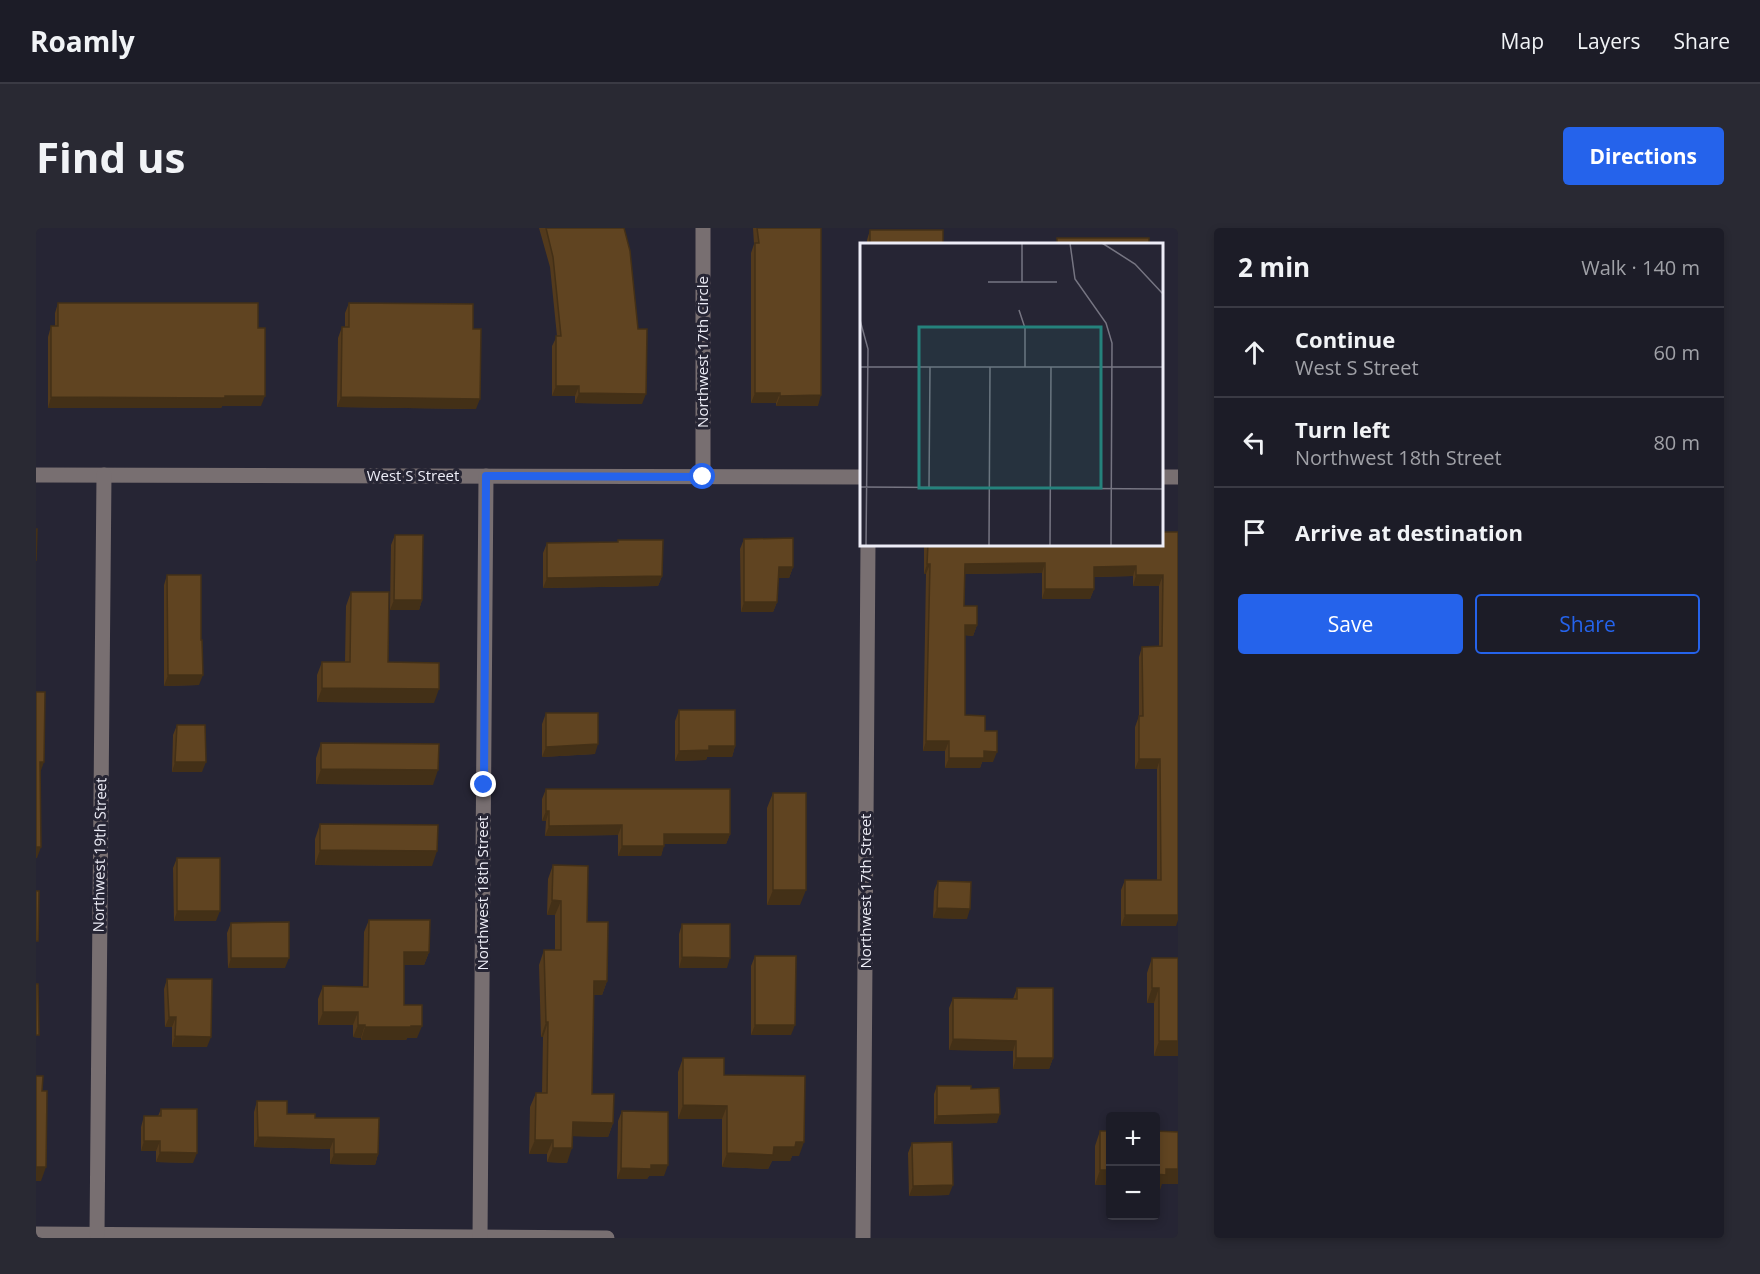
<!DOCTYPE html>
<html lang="en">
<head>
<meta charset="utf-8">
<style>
  :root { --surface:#1c1c27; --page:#292933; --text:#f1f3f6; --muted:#a0a1a7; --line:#3a3a44; --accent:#2563eb }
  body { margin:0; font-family:"Open Sans",sans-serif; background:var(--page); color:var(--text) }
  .controls { position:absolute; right:18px; bottom:18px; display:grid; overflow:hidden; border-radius:6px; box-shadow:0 3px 9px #0003 }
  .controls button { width:54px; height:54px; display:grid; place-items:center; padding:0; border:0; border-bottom:2px solid var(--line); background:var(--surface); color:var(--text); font:30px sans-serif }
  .stop { position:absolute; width:18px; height:18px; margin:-14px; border:4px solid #2563eb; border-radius:50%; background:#fff }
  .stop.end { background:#2563eb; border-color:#fff; box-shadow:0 2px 6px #0008 }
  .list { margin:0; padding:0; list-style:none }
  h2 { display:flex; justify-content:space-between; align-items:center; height:78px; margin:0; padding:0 24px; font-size:26px }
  h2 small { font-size:20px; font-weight:400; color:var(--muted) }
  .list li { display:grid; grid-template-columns:39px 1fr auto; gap:18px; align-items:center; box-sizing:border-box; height:90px; padding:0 24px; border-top:2px solid var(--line) }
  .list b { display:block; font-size:22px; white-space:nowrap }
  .list p { margin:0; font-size:20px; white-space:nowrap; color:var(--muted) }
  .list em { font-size:20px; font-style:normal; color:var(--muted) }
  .actions { display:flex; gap:12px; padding:18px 24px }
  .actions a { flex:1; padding:14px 0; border:2px solid var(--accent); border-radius:6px; text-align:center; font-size:21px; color:var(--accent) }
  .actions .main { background:var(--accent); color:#fff }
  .icon { flex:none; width:33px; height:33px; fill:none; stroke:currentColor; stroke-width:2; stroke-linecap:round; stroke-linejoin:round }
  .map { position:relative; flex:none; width:1142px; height:1010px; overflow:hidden; border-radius:6px }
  header { display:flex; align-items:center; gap:36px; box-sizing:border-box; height:84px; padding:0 30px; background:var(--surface); border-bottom:2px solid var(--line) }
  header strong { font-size:28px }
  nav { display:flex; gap:33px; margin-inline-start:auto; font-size:21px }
  .intro { display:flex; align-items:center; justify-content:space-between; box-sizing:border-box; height:144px; padding:0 36px }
  h1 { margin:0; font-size:42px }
  .button { padding:15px 27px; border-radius:6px; background:var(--accent); color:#fff; font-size:21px; font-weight:700 }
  main { display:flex; gap:36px; padding:0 36px }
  aside { flex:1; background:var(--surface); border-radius:6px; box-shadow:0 3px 9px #0003 }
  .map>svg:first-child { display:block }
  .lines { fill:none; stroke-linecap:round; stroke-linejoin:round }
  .minor { stroke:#786f71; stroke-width:15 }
  .wall { fill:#533a1c }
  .shaded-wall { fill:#433017 }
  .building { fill:#604421; stroke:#433017; stroke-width:1.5 }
  .route { stroke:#2563eb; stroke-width:8 }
  .labels { text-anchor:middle; stroke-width:6; stroke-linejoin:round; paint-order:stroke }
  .street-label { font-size:15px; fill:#ededf7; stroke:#262534 }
  .inset-road { fill:none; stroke:#767582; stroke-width:1.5 }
  .view { fill:#25827c; fill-opacity:0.15; stroke:#25827c; stroke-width:3 }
  .inset-edge { fill:none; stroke:#ededf7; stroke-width:3 }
</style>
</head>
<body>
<header>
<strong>Roamly</strong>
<nav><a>Map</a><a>Layers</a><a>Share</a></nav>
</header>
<div class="intro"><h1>Find us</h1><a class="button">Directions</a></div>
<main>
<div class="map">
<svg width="1142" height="1010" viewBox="0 0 1142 1010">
  <rect width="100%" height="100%" fill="#262534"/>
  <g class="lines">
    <!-- minor -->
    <g class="minor">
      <polyline points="0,247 825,249"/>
      <polyline points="667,249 667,0"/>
      <polyline points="1126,249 1142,249"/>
      <polyline points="0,1006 571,1010"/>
      <polyline points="61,1006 68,247"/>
      <polyline points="444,1010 450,248"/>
      <polyline points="827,1010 832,316"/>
    </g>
  </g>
  <!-- wall -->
  <g class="wall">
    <polygon points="503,0 588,0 606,176 539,175 539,168 516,168 516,118 521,108 514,39"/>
    <polygon points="717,0 785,0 782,178 740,178 740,175 715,175 715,25 718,16"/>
    <polygon points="834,2 907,16 831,16 831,12"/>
    <polygon points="22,75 222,100 225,178 186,178 185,180 12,180 12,109 15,98 19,98 19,85"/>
    <polygon points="313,75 437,101 440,181 301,179 302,110 306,99 309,99 309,85"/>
    <polygon points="359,307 386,372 383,382 354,382 355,317"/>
    <polygon points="708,311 757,339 753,350 742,350 741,374 737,384 705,384 704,321"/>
    <polygon points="511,315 626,348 622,358 507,360 507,325"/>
    <polygon points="888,316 1125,316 1140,698 1085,698 1085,662 1089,652 1121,652 1121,541 1099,541 1099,499 1103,488 1103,429 1106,419 1123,418 1123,358 1097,358 1097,348 1058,349 1058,361 1054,371 1006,371 1006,345 928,346 928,378 941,397 937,408 929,407 929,487 949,503 957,534 946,534 944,540 909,540 909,523 887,523 890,346 888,346"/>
    <polygon points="131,347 165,412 163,457 128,458 128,357"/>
    <polygon points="315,364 352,434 398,475 281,474 281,447 286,434 309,434 310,378"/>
    <polygon points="643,482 699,518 696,529 671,529 670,532 639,533 639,493"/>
    <polygon points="510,485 559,526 506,529 506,496"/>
    <polygon points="141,497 166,544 136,544 137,507"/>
    <polygon points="285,515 397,557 280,556 280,530"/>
    <polygon points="510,561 694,606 690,616 628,616 625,628 582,628 582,607 509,608 510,593 506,593 506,571"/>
    <polygon points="737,565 764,677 731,677 731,580"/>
    <polygon points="284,596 396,638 279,637 279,611"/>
    <polygon points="141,630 180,693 138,693 137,640"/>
    <polygon points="517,637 551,694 571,753 566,767 558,767 556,866 577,895 572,909 536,908 531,935 511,934 511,926 493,926 494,879 500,865 506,865 507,809 505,809 503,737 508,722 519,722 519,687 511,687 512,651"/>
    <polygon points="902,653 931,691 897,690 898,663"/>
    <polygon points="333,692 393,724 388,737 368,737 368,777 381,810 371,810 370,812 325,812 325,810 317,809 317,797 282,797 282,771 287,758 327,759 328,704"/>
    <polygon points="195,695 249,740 192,740 191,705"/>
    <polygon points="646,696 691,740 643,740 643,706"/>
    <polygon points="719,728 755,807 715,807 715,738"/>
    <polygon points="1116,730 1142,828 1118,828 1118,775 1111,775 1111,745"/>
    <polygon points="131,751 171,819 136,819 136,799 129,799 128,761"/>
    <polygon points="981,760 1017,830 1013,841 977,841 977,823 913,822 913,780 917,770 977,771"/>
    <polygon points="647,830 688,847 763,928 756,928 754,933 736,933 732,941 686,939 686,891 642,891 642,844"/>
    <polygon points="901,858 935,861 961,895 898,896 898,866"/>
    <polygon points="221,873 251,886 279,890 342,926 339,937 294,936 294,921 218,919 218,884"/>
    <polygon points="125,881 157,935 120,934 120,923 105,923 105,899 108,888 122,888"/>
    <polygon points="586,883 628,948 613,948 611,951 581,951 582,893"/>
    <polygon points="1064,903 1074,957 1059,957 1059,918"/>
    <polygon points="876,915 913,967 873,968 872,925"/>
  </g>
  <!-- shaded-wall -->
  <g class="shaded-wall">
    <polygon points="520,158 543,158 539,168 516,168"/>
    <polygon points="543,165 610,166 606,176 539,175"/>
    <polygon points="719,165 744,165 740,175 715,175"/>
    <polygon points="785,167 782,178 740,178 744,168"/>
    <polygon points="229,168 225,178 186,178 185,180 12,180 15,169"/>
    <polygon points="305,169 444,171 440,181 301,179"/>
    <polygon points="1009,335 1006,345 925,346 929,336"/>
    <polygon points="891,336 894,336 890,346 888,346"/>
    <polygon points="1100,338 1097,348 1054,349 1058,339"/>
    <polygon points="743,339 757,339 753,350 739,350"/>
    <polygon points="1100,347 1127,347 1123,358 1097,358"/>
    <polygon points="626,348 622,358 507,360 511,350"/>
    <polygon points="1009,361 1058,361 1054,371 1006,371"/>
    <polygon points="358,372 386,372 383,382 354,382"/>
    <polygon points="708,374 741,374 737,384 705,384"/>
    <polygon points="929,397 941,397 937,408 925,407"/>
    <polygon points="132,447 167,447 163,457 128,458"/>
    <polygon points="286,460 403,461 398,475 281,474"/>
    <polygon points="890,513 913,513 909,523 887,523"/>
    <polygon points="562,516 559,526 506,529 510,519"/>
    <polygon points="673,518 699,518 696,529 671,529 670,532 639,533 643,523"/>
    <polygon points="948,523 961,524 957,534 946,534 944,540 909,540 913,530"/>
    <polygon points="1103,531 1124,531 1121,541 1099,541"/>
    <polygon points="4,534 8,534 4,545"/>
    <polygon points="139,534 170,534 166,544 136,544"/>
    <polygon points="285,541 402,542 397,557 280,556"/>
    <polygon points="510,583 513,583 510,593 506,593"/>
    <polygon points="586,597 582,607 509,608 513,598"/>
    <polygon points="628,606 694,606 690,616 625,616"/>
    <polygon points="586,618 628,618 625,628 582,628"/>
    <polygon points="0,619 5,619 1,630 0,630"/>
    <polygon points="284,622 401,623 396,638 279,637"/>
    <polygon points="737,662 770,662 764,677 731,677"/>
    <polygon points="516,672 525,673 519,687 511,687"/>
    <polygon points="901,680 934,681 931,691 897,690"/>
    <polygon points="141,683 184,683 180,693 138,693"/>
    <polygon points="1089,687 1142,687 1142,692 1140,698 1085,698"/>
    <polygon points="368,724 393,724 388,737 364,737"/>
    <polygon points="646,729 694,730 691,740 643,740"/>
    <polygon points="195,730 253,730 249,740 192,740"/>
    <polygon points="558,753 571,753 566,767 553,767"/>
    <polygon points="1116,760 1123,760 1118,775 1111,775"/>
    <polygon points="287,784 322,784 317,797 282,797"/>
    <polygon points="133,789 140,789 136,799 129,799"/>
    <polygon points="510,794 512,794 507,809 505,809"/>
    <polygon points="322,797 329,797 325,810 317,809"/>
    <polygon points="719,797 759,797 755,807 715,807"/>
    <polygon points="386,798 381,810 371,810 370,812 325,812 329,799"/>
    <polygon points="139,808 175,809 171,819 136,819"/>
    <polygon points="917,811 980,813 977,823 913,822"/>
    <polygon points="1123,813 1142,813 1142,828 1118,828"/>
    <polygon points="980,830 1017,830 1013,841 977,841"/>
    <polygon points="647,877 691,878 686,891 642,891"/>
    <polygon points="964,886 961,895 898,896 901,888"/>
    <polygon points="537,894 577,895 572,909 531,908"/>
    <polygon points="222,909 298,911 294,921 218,919"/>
    <polygon points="499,912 517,912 511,926 493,926"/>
    <polygon points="108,913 124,913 120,923 105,923"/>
    <polygon points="760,914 768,914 763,928 756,928 754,933 736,933 732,941 686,939 691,925 738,919"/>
    <polygon points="517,920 536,920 531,935 511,934"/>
    <polygon points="124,924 161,925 157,935 120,934"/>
    <polygon points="298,926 342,926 339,937 294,936"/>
    <polygon points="615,937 632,937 628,948 613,948 611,951 581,951 585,940"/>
    <polygon points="0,939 10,939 5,953 0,953"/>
    <polygon points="1130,941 1142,941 1142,956 1126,956 1124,962 1119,961 1119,946"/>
    <polygon points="1064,942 1074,942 1074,957 1059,957"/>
    <polygon points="917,957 913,967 873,968 877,958"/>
  </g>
  <!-- building -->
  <g class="building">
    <polygon points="510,0 588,0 594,23 602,101 611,101 610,166 543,165 543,158 520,158 520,108 525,108 517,29"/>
    <polygon points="721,0 785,0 785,167 744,168 744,165 719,165 719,15 723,15"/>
    <rect x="834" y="2" width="73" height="14"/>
    <rect x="1021" y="10" width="92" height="6"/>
    <polygon points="22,75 222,75 222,100 229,100 229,168 189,168 189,170 15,169 15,98 22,98"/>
    <polygon points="313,75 437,76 437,101 445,101 444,171 305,169 306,99 313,99"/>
    <polygon points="0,301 1,301 0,333"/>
    <polygon points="1125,304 1142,304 1142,687 1089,687 1089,652 1125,652 1124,531 1103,531 1103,488 1107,488 1106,419 1126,418 1127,347 1100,347 1100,338 1058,339 1058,361 1009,361 1009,335 929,336 928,378 941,378 941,397 929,397 929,487 949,488 949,503 961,503 961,524 948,523 948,530 913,530 913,513 890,513 894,336 891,336 892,316 1125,316"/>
    <polygon points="359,307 387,307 386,372 358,372"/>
    <polygon points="757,310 757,339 743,339 741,374 708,374 708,311"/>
    <polygon points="582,312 627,312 626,348 511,350 511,315 582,314"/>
    <polygon points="131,347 165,347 165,412 166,412 167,447 132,447"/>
    <polygon points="315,364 353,364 352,434 403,435 403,461 286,460 286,434 314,434"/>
    <polygon points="0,464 9,464 8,534 4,534 5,619 0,619"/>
    <polygon points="643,482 699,482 699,518 673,518 673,522 643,523"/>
    <polygon points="510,485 562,485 562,516 510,519"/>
    <polygon points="141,497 169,497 170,534 139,534"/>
    <polygon points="285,515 403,516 402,542 285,541"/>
    <polygon points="510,561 694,561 694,606 628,606 628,618 586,618 586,597 513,598 513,583 510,583"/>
    <rect x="737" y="565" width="33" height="97"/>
    <polygon points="284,596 402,597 401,623 284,622"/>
    <rect x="141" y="630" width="43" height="53"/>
    <polygon points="517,637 552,638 551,694 572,694 571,753 558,753 556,866 578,866 577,895 537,894 536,920 517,920 517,912 499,912 500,865 511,865 512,794 510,794 508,722 525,722 525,673 516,672"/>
    <polygon points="902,653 935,654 934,681 901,680"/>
    <polygon points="0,663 3,663 2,713 0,713"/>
    <polygon points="333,692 394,692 393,724 368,724 368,777 386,777 386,798 375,798 375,799 329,799 329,797 322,797 322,784 287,784 287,758 332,759"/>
    <polygon points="253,694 253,730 195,730 195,695"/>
    <polygon points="646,696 694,696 694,730 646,729"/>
    <polygon points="719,728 760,728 759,797 719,797"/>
    <polygon points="1116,730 1142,730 1142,813 1123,813 1123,760 1116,760"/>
    <polygon points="131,751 176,751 175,809 139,808 140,789 133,789"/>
    <polygon points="0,756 2,756 3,807 0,807"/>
    <polygon points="981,760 1017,760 1017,830 980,830 980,813 917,811 917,770 981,771"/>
    <polygon points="647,830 688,830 688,847 769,848 768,914 760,914 759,919 738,919 737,927 691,925 691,878 647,877"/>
    <polygon points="0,848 7,848 6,863 11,863 10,939 0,939"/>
    <polygon points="901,858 935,858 935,861 963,860 964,886 901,888"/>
    <polygon points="221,873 251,873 251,886 279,886 279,890 343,890 342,926 298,926 298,911 222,909"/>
    <polygon points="125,881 161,881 161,925 124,924 124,913 108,913 108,888 125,888"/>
    <polygon points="586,883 632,884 632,937 615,937 615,941 585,940"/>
    <rect x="1064" y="903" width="10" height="39"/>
    <polygon points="1119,903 1142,904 1142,941 1130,941 1130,947 1119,946"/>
    <polygon points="916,914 917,957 877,958 876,915"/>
  </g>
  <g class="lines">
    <!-- route -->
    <polyline class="route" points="448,557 450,248 667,249"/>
  </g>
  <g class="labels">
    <!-- street labels -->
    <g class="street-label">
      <text transform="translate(667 124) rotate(-90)" y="5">Northwest 17th Circle</text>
      <text x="377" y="253">West S Street</text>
      <text transform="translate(64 627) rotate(-89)" y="5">Northwest 19th Street</text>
      <text transform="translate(830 663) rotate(-90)" y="5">Northwest 17th Street</text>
      <text transform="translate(447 665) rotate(-90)" y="5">Northwest 18th Street</text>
    </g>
  </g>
  <!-- overview -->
  <g transform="translate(824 15)">
    <rect width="303" height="303" fill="#262534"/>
    <path class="inset-road" d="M210,0L215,36L246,80L252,100L251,303M242,0L275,21L303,51M128,39H197M162,39V0M159,67L165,85V124M0,77L8,106L6,303M0,124H303M0,244L303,246M69,245L70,124M129,303L130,124M190,303L191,124"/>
    <path class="view" d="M59,84H241V245H59Z"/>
    <rect width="303" height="303" class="inset-edge"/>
  </g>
</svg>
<div class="controls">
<button>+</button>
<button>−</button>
</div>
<div class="stop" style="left:667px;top:249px"></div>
<div class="stop end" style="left:448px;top:557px"></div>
</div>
<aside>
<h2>2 min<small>Walk · 140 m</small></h2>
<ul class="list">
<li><svg class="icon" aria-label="ahead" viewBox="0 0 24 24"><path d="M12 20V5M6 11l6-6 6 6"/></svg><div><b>Continue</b><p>West S Street</p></div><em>60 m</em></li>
<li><svg class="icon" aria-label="left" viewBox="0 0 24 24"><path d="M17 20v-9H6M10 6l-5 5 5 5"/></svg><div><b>Turn left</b><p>Northwest 18th Street</p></div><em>80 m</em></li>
<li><svg class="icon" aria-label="arrive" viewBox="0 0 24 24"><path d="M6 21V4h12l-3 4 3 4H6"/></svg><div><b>Arrive at destination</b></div></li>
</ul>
<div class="actions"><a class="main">Save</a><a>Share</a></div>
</aside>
</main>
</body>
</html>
